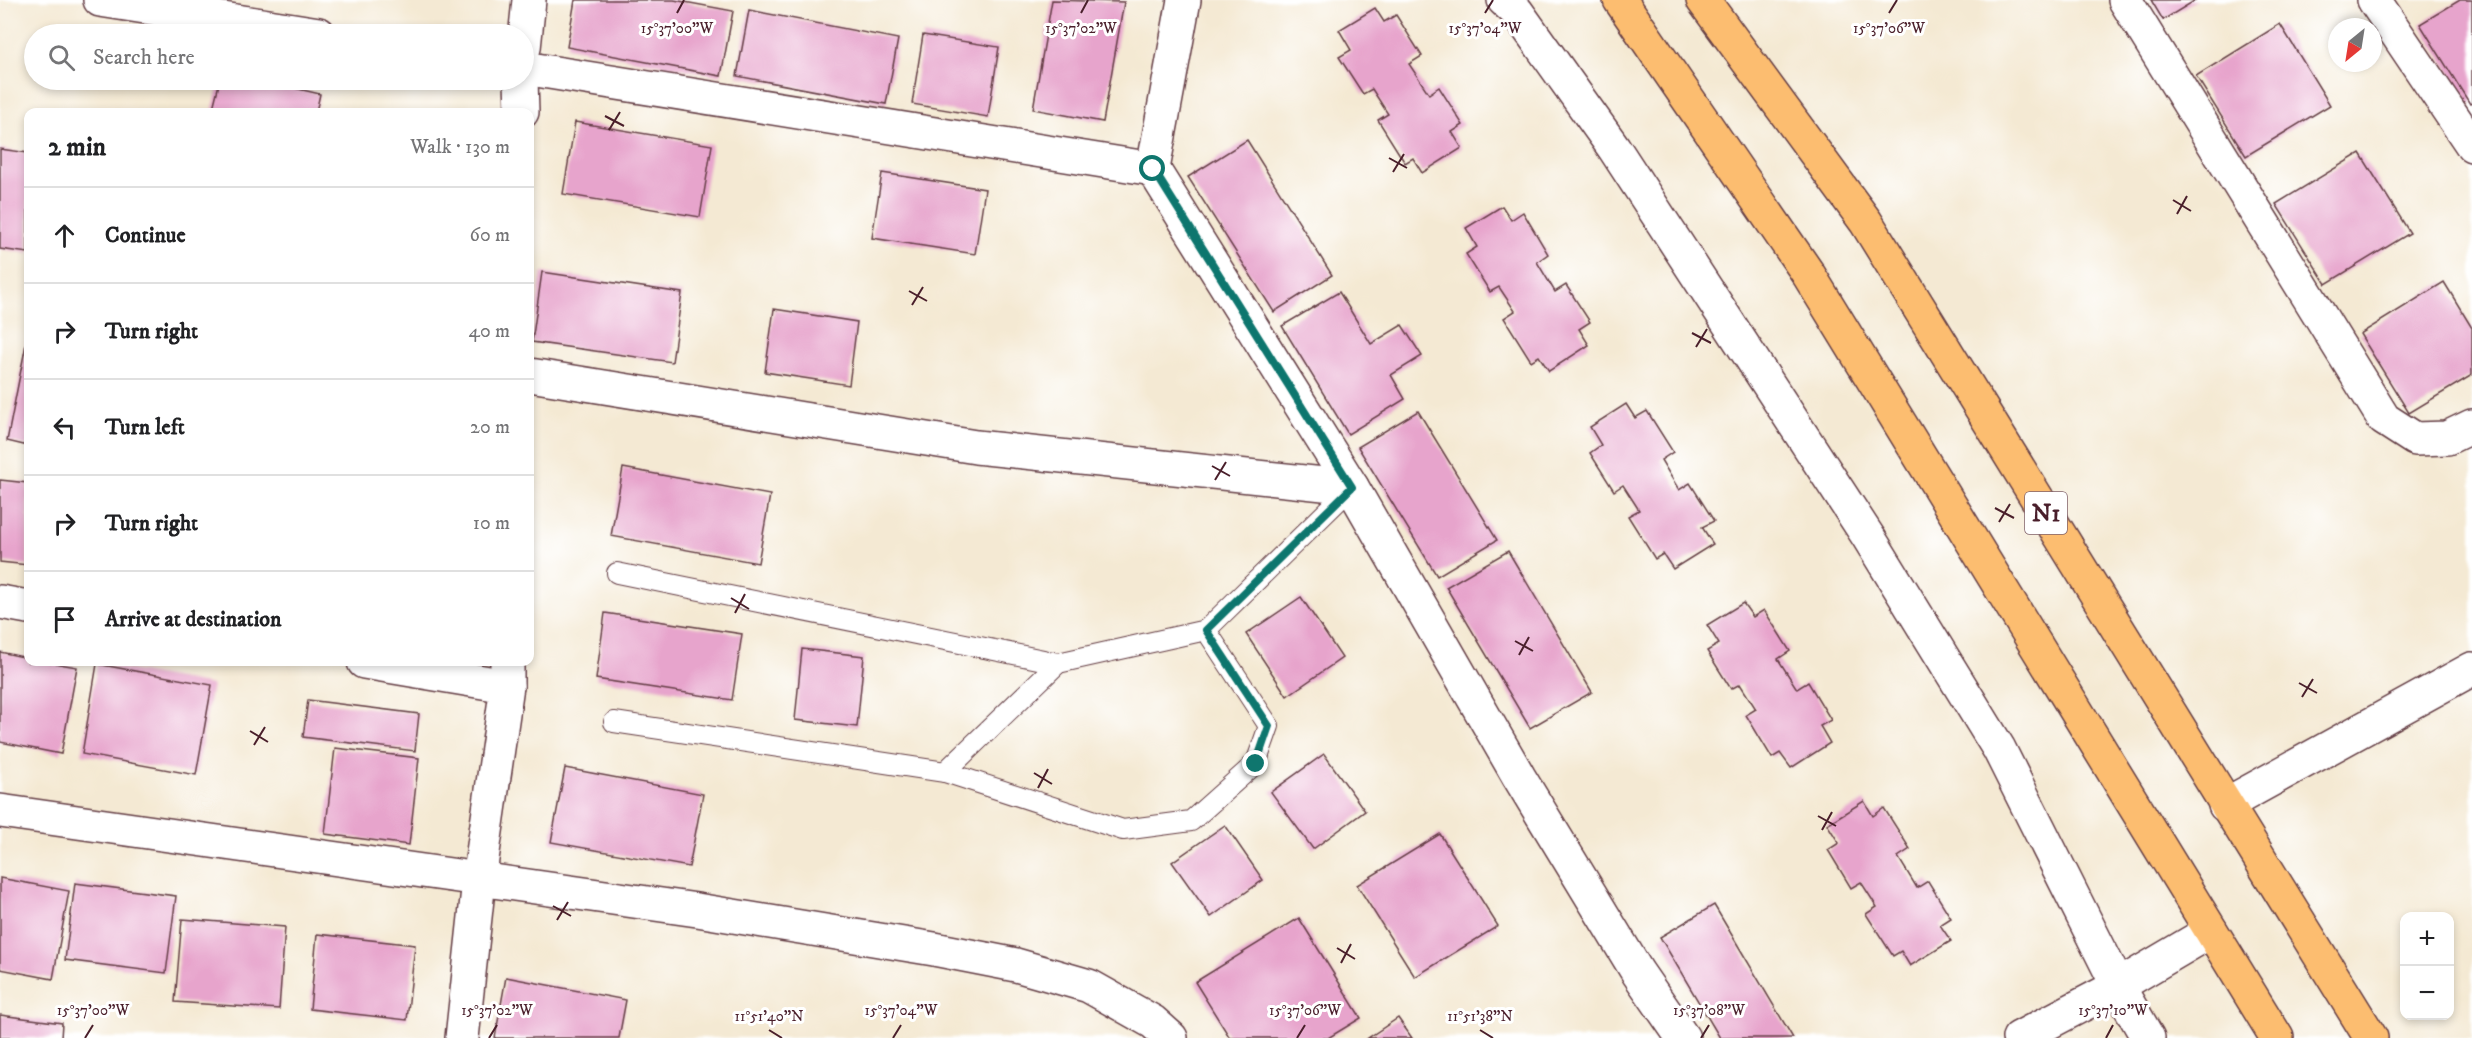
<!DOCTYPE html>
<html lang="en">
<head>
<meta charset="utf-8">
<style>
  :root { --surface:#fff; --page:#f6f6f6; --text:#202124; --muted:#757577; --line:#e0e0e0 }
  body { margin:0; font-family:"IM FELL DW Pica",serif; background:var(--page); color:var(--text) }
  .controls { position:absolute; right:18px; bottom:18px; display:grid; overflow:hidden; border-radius:12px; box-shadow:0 3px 9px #0003 }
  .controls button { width:54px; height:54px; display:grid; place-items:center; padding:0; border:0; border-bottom:2px solid var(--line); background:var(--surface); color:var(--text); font:30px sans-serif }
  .compass { position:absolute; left:2328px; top:18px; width:54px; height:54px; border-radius:50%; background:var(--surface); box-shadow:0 3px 9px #0003; rotate:210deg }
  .stop { position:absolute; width:18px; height:18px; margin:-14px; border:4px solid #0f766e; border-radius:50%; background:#fff }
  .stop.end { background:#0f766e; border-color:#fff; box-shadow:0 2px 6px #0008 }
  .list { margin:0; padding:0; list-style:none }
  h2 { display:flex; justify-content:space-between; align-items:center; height:78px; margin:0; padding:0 24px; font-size:26px }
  h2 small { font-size:20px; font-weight:400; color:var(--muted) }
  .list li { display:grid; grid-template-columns:39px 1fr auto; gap:18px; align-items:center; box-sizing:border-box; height:96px; padding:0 24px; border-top:2px solid var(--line) }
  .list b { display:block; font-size:22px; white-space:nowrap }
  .list em { font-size:20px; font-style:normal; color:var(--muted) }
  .icon { flex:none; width:33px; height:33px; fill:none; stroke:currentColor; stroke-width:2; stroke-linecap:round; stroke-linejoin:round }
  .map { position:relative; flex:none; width:2472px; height:1038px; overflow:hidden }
  .search { position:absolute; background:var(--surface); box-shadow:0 3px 9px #0003; left:24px; top:24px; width:510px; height:66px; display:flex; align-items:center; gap:15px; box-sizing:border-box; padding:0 21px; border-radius:33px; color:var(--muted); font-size:22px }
  .panel { position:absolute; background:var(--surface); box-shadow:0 3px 9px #0003; left:24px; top:108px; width:510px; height:558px; border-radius:12px }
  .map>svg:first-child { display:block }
  .building { fill:#e7a4cc }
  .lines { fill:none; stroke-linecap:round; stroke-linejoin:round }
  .service-casing { stroke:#643d44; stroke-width:22 }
  .minor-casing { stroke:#643d44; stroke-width:36 }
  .primary-casing { stroke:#643d44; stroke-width:36 }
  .service { stroke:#fff; stroke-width:20 }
  .minor { stroke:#fff; stroke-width:33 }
  .primary { stroke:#fcbd6f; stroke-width:33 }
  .route { stroke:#0f766e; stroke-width:8 }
  .ticks { fill:none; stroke:#4a1f2b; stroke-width:2 }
  .labels { text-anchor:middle; stroke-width:6; stroke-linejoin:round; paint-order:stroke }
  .shield { fill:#fff; stroke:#80626b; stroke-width:1.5 }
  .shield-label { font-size:24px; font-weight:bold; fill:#4a1f2b }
  .ticks-label { font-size:15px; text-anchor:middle; fill:#4a1f2b; stroke:#fff; stroke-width:6; stroke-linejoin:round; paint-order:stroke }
</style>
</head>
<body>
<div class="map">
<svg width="2472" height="1038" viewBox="0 0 2472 1038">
  <rect width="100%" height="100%" fill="#fff"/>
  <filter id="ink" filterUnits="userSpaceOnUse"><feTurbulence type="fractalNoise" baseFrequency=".0167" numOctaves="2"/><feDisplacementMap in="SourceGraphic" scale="12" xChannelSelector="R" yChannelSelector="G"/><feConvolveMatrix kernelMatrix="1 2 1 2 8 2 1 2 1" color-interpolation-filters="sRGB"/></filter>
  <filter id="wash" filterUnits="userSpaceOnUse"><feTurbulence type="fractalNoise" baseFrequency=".008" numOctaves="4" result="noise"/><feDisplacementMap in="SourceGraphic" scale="24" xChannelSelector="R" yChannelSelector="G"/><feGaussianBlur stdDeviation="1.35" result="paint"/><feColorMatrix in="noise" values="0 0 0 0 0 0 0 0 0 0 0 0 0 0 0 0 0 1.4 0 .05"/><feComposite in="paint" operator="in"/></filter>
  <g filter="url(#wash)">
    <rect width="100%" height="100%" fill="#f4e9d3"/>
    <g id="blocks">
      <!-- building -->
      <g class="building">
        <polygon points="575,0 674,0 733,11 721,76 567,47"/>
        <polygon points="1052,0 1124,2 1103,122 1033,109"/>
        <polygon points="2151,0 2196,0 2163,20"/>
        <polygon points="2460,0 2472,0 2472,103 2470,104 2420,24"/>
        <polygon points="1375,8 1384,22 1396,15 1422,56 1409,64 1429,94 1439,87 1463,125 1452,132 1462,148 1422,173 1413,158 1405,163 1378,120 1388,114 1372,89 1363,94 1339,57 1351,50 1339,30"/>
        <polygon points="749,10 898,39 886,104 737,76"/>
        <polygon points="2280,24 2330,105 2246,156 2196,76"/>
        <polygon points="923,35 999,47 988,117 912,104"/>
        <polygon points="220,80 260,80 320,94 316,112 212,112"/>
        <polygon points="575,122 712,145 700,217 563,194"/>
        <polygon points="1247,140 1332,275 1274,312 1188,177"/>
        <polygon points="0,149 28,153 28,253 0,249"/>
        <polygon points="2360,153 2410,233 2326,284 2276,204"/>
        <polygon points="882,173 985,189 975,254 872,238"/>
        <polygon points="1502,206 1511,220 1523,212 1548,254 1537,262 1555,292 1566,285 1590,322 1579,329 1589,345 1549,371 1539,356 1531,361 1504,318 1515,311 1499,287 1490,292 1466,254 1477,247 1466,228"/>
        <polygon points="542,272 682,293 672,362 532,342"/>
        <polygon points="2444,282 2472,328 2472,375 2409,413 2360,334"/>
        <polygon points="1339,292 1371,344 1402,325 1422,356 1391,375 1405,399 1348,434 1282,326"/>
        <polygon points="774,309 857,322 849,385 765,372"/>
        <polygon points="27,339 28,339 28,446 7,441"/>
        <polygon points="1626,404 1635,418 1647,411 1673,452 1661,460 1679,490 1690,483 1714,521 1702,527 1713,544 1673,569 1663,554 1655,559 1628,516 1639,510 1623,485 1614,491 1590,453 1601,445 1590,427"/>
        <polygon points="1418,411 1497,540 1437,576 1358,447"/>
        <polygon points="623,468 770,495 758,563 611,536"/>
        <polygon points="0,480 28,483 28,565 0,562"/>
        <polygon points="1508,551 1592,692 1530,728 1446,587"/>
        <polygon points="1301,597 1342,658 1287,696 1246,634"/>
        <polygon points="1743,603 1753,617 1764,610 1790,651 1778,659 1797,689 1808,682 1831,720 1820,726 1830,743 1791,768 1780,753 1772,758 1746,715 1756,709 1740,684 1731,689 1707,651 1719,644 1707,625"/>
        <polygon points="605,613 742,634 732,700 596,679"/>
        <polygon points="802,649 864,656 857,727 795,720"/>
        <polygon points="0,652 28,658 28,662 48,662 77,667 61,754 0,742"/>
        <polygon points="97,664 212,685 196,775 82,754"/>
        <polygon points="308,700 419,714 415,751 303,737"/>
        <polygon points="335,748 419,758 409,845 325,834"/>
        <polygon points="1324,754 1365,811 1313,849 1271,792"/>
        <polygon points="565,768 703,794 689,867 551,842"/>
        <polygon points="1864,801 1873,816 1884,808 1910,849 1898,857 1917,888 1928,881 1951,918 1940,925 1951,941 1910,966 1901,951 1893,956 1866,914 1877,907 1861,882 1851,888 1828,850 1839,843 1827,824"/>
        <polygon points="1225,825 1263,880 1211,917 1172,862"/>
        <polygon points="1440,834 1498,926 1415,977 1357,885"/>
        <polygon points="0,878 69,891 53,979 0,969"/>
        <polygon points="75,883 176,896 166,973 65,960"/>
        <polygon points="1714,905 1793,1038 1720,1038 1660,937"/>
        <polygon points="1299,918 1361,1018 1328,1038 1230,1038 1195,982"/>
        <polygon points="182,919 285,927 279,1009 175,1002"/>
        <polygon points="317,934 415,945 407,1020 310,1009"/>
        <polygon points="506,977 626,1000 619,1038 495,1038"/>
        <polygon points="0,1015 62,1023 61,1038 0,1038"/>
        <polygon points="1398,1018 1412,1038 1368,1038"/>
      </g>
    </g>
  </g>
  <g filter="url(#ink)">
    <use href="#blocks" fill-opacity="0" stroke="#643d44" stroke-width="1.5"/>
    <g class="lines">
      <!-- service casing -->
      <g class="service-casing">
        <g id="service">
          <polyline points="617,573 1058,663 1206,630 1352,487"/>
          <polyline points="614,722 945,772 1058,663"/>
          <polyline points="945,772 1123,830 1191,821 1256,763 1269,726 1206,630"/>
        </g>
      </g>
      <!-- minor casing -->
      <g class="minor-casing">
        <g id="minor">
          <polyline points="100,0 319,34"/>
          <polyline points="1184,0 1153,169 1352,487 1519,777 1638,973 1683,1038"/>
          <polyline points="1504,0 1517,12 1614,148 1869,538 1999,749 2118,986 2148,1038"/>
          <polyline points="2125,0 2384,419 2415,439 2447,438 2472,426"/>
          <polyline points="2374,0 2472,145"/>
          <polyline points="524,48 529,0"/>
          <polyline points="524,68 1153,169"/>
          <polyline points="521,80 522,112"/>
          <polyline points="530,375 976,447 1352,487"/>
          <polyline points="0,602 28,607"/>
          <polyline points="364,662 507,686"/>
          <polyline points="2225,805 2472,669"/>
          <polyline points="0,811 697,910 934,949 1016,965 1089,986 1153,1022 1171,1038"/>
          <polyline points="462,1038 479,880 507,686 507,662"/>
          <polyline points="2019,1038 2118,986 2211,931"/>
        </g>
      </g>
      <!-- primary casing -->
      <g class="primary-casing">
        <g id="primary">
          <polyline points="1620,0 1807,272 2277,1038"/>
          <polyline points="1703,0 1866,222 2371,1038"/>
        </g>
      </g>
      <!-- service -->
      <use href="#service" class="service"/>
      <!-- minor -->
      <use href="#minor" class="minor"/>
      <!-- primary -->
      <use href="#primary" class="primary"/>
    </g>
  </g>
  <g class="lines" filter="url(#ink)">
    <!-- route -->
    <polyline class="route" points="1153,169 1352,487 1206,630 1269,726 1256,764"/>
  </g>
  <!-- ticks -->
  <path class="ticks" d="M677,13L684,0M1081,13L1088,0M1485,13L1493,0M1889,13L1897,0M605,116L624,126M609,130L620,112M1389,158L1407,168M1393,172L1404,154M2173,200L2191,211M2177,214L2187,196M909,291L927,301M912,305L923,287M1692,333L1711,343M1696,347L1707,329M1212,466L1230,476M1215,480L1226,462M1995,508L2014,518M1999,522L2010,504M731,598L749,609M735,613L745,594M1515,641L1533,651M1519,655L1529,637M2299,683L2317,693M2302,697L2313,679M250,731L268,742M254,745L265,727M1034,773L1052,784M1038,788L1048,769M1818,816L1836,826M1822,830L1832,812M553,906L571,916M557,920L568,902M1337,948L1355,959M1341,963L1351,944M769,1030L782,1038M1480,1030L1493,1038M85,1038L93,1025M489,1038L497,1025M893,1038L901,1025M1297,1038L1305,1025M1701,1038L1709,1025M2106,1038L2113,1025"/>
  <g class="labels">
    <!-- shield labels -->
    <rect class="shield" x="2025" y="492" width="42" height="42" rx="4.5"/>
    <g class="shield-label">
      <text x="2046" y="521">N1</text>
    </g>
  </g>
  <g class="ticks-label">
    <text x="677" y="33">15°37'00"W</text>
    <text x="1081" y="33">15°37'02"W</text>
    <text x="1485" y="33">15°37'04"W</text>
    <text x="1889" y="33">15°37'06"W</text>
    <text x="93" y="1015">15°37'00"W</text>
    <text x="497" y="1015">15°37'02"W</text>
    <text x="901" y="1015">15°37'04"W</text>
    <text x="1305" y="1015">15°37'06"W</text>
    <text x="1709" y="1015">15°37'08"W</text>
    <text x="2113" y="1015">15°37'10"W</text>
    <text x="769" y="1021">11°51'40"N</text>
    <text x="1480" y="1021">11°51'38"N</text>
  </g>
</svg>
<div class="controls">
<button>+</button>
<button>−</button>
</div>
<svg class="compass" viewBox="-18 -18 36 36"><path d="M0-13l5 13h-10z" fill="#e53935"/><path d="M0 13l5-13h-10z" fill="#757577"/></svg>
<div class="stop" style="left:1153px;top:169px"></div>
<div class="stop end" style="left:1256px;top:764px"></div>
<div class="search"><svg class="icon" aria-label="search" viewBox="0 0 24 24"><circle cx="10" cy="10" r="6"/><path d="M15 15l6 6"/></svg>Search here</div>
<section class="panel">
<h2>2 min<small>Walk · 130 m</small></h2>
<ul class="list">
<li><svg class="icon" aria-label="ahead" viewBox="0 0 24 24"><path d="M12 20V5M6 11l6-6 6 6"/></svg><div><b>Continue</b></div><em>60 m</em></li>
<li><svg class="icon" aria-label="right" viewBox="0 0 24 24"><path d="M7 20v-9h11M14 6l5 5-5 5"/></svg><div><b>Turn right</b></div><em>40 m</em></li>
<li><svg class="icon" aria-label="left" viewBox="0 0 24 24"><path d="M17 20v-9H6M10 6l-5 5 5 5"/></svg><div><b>Turn left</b></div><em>20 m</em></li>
<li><svg class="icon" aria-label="right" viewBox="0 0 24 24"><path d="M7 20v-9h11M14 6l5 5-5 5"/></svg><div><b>Turn right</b></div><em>10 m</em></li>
<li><svg class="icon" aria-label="arrive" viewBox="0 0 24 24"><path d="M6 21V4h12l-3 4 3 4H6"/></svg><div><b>Arrive at destination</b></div></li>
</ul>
</section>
</div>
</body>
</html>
